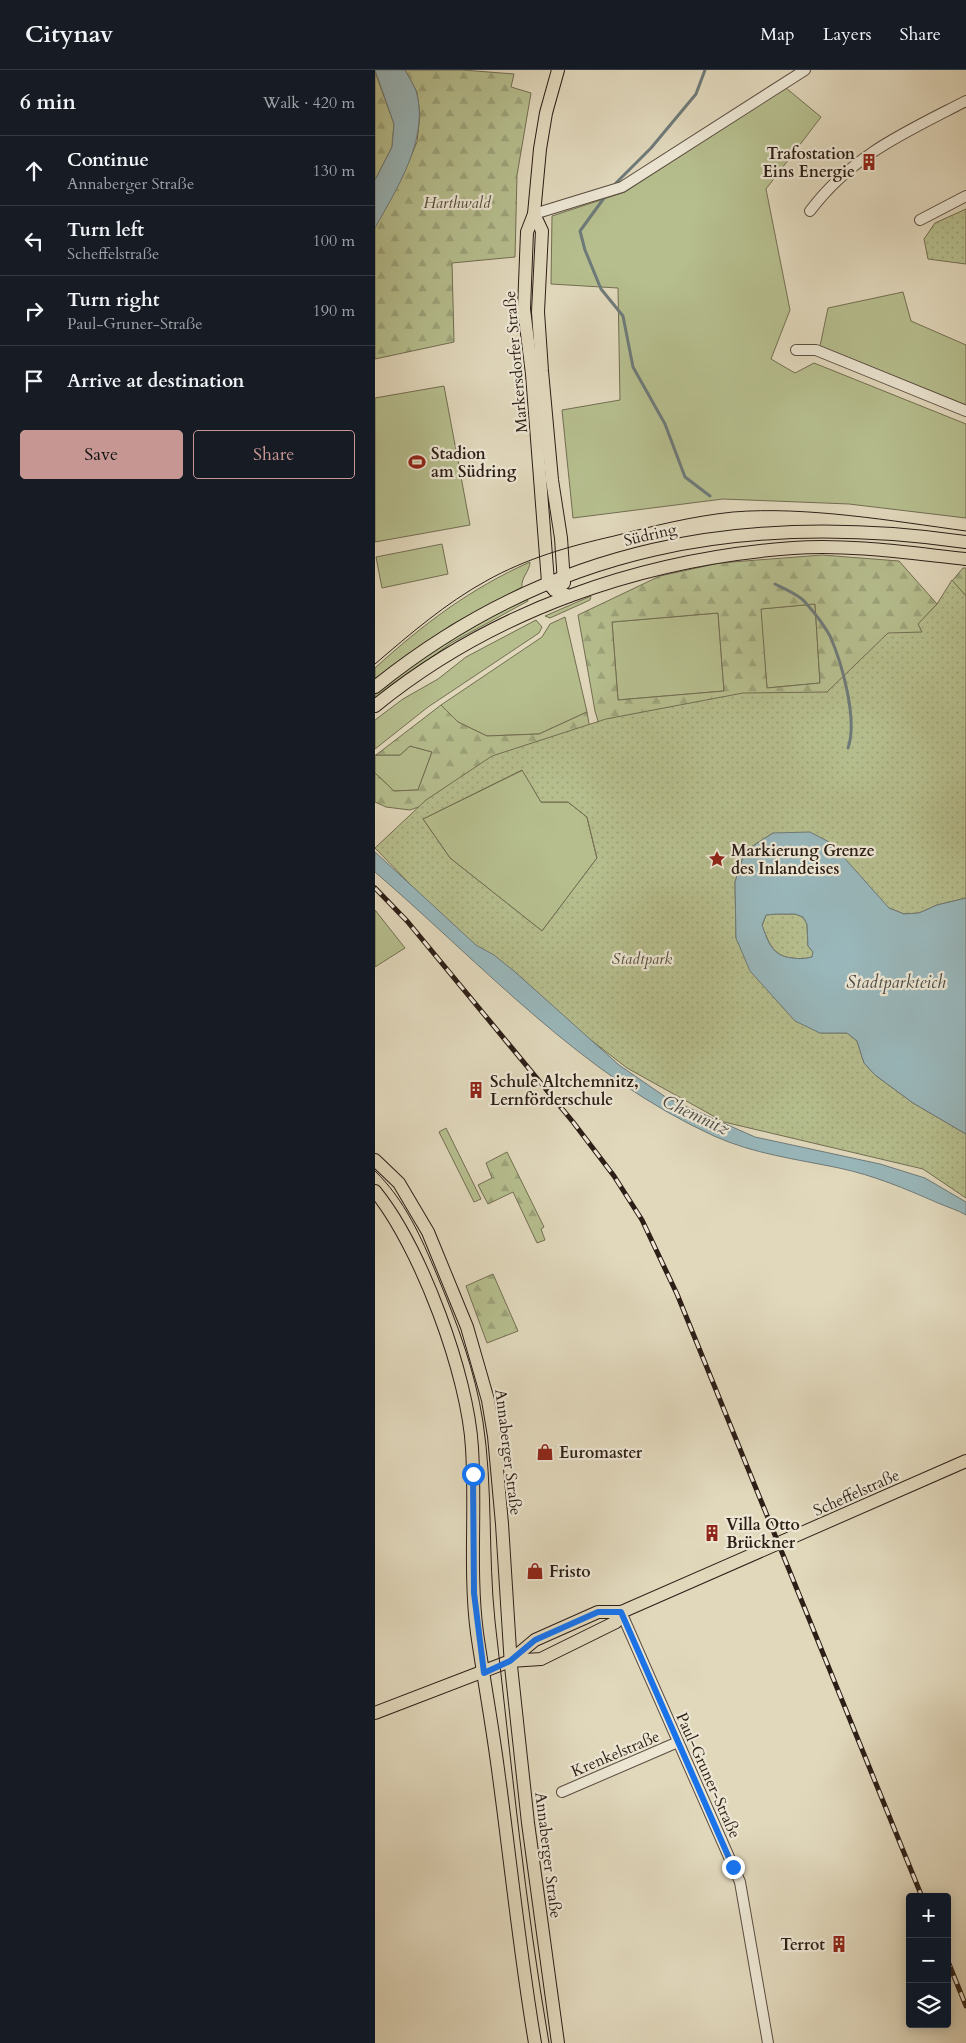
<!DOCTYPE html>
<html lang="en">
<head>
<meta charset="utf-8">
<style>
  :root { --surface:#171b24; --page:#242831; --text:#f1f3f6; --muted:#9ea1a6; --line:#363941; --accent:#c59692 }
  body { margin:0; font-family:Cardo,serif; background:var(--page); color:var(--text) }
  .controls { position:absolute; right:15px; bottom:15px; display:grid; overflow:hidden; border-radius:5px; box-shadow:0 2px 12px #0003 }
  .controls button { width:45px; height:45px; display:grid; place-items:center; padding:0; border:0; border-bottom:1px solid var(--line); background:var(--surface); color:var(--text); font:25px sans-serif }
  .stop { position:absolute; width:15px; height:15px; margin:-11px; border:4px solid #1a73e8; border-radius:50%; background:#fff }
  .stop.end { background:#1a73e8; border-color:#fff; box-shadow:0 1px 5px #0008 }
  .list { margin:0; padding:0; list-style:none }
  h2 { display:flex; justify-content:space-between; align-items:center; height:65px; margin:0; padding:0 20px; font-size:21px }
  h2 small { font-size:16px; font-weight:400; color:var(--muted) }
  .list li { display:grid; grid-template-columns:32px 1fr auto; gap:15px; align-items:center; box-sizing:border-box; height:70px; padding:0 20px; border-top:1px solid var(--line) }
  .list b { display:block; font-size:19px; white-space:nowrap }
  .list p { margin:0; font-size:16px; white-space:nowrap; color:var(--muted) }
  .list em { font-size:16px; font-style:normal; color:var(--muted) }
  .actions { display:flex; gap:10px; padding:15px 20px }
  .actions a { flex:1; padding:11px 0; border:1px solid var(--accent); border-radius:5px; text-align:center; font-size:18px; color:var(--accent) }
  .actions .main { background:var(--accent); color:#111 }
  .icon { flex:none; width:28px; height:28px; fill:none; stroke:currentColor; stroke-width:2; stroke-linecap:round; stroke-linejoin:round }
  .map { position:relative; flex:none; width:591px; height:1973px; overflow:hidden }
  header { display:flex; align-items:center; gap:30px; box-sizing:border-box; height:70px; padding:0 25px; background:var(--surface); border-bottom:1px solid var(--line) }
  header strong { font-size:24px }
  nav { display:flex; gap:28px; margin-inline-start:auto; font-size:18px }
  main { display:flex }
  aside { flex:1; background:var(--surface) }
  .map>svg:first-child { display:block }
  .green { fill:#b6be8e; stroke:#726e52 }
  .forest { fill:url(#forest-firs); stroke:#726e52; fill-rule:evenodd }
  .park { fill:url(#park-dots); stroke:#726e52; fill-rule:evenodd }
  .water { fill:#99b7bb; stroke:#6e7a79; fill-rule:evenodd }
  .lines { fill:none; stroke-linecap:round; stroke-linejoin:round }
  .stream { stroke:#6e7a79; stroke-width:3 }
  .minor-casing { stroke:#5a4c40; stroke-width:12 }
  .major-casing { stroke:#2d1e17; stroke-width:14 }
  .minor { stroke:#ece6d3; stroke-width:10 }
  .major { stroke:#e1d8bc; stroke-width:12 }
  .tram { stroke:#2d1e17; stroke-width:1 }
  .rail-casing { stroke:#2d1e17; stroke-width:5 }
  .rail { stroke:#ece6d3; stroke-width:3; stroke-dasharray:9; stroke-linecap:butt }
  .route { stroke:#1a73e8; stroke-width:6 }
  .labels { text-anchor:middle; stroke-width:4.5; stroke-linejoin:round; paint-order:stroke }
  .poi-label { font-size:16px; font-weight:bold; fill:#2d1e17; stroke:#ece6d3; text-anchor:start }
  .park-label { font-size:16px; font-style:italic; fill:#564e3b; stroke:#ece6d3 }
  .street-label { font-size:16px; fill:#2d1e17; stroke:#ece6d3 }
  .water-label { font-size:18px; font-style:italic; fill:#4d4c48; stroke:#ece6d3 }
</style>
</head>
<body>
<header>
<strong>Citynav</strong>
<nav><a>Map</a><a>Layers</a><a>Share</a></nav>
</header>
<main>
<aside>
<h2>6 min<small>Walk · 420 m</small></h2>
<ul class="list">
<li><svg class="icon" aria-label="ahead" viewBox="0 0 24 24"><path d="M12 20V5M6 11l6-6 6 6"/></svg><div><b>Continue</b><p>Annaberger Straße</p></div><em>130 m</em></li>
<li><svg class="icon" aria-label="left" viewBox="0 0 24 24"><path d="M17 20v-9H6M10 6l-5 5 5 5"/></svg><div><b>Turn left</b><p>Scheffelstraße</p></div><em>100 m</em></li>
<li><svg class="icon" aria-label="right" viewBox="0 0 24 24"><path d="M7 20v-9h11M14 6l5 5-5 5"/></svg><div><b>Turn right</b><p>Paul-Gruner-Straße</p></div><em>190 m</em></li>
<li><svg class="icon" aria-label="arrive" viewBox="0 0 24 24"><path d="M6 21V4h12l-3 4 3 4H6"/></svg><div><b>Arrive at destination</b></div></li>
</ul>
<div class="actions"><a class="main">Save</a><a>Share</a></div>
</aside>
<div class="map">
<svg width="591" height="1973" viewBox="0 0 591 1973">
  <defs>
    <pattern id="forest-firs" width="22" height="20" patternUnits="userSpaceOnUse" patternTransform="scale(1.25)"><rect width="22" height="20" fill="#b6be8e"/><path d="M5 1l3.5 6h-7zM16 11l3.5 6h-7z" fill="#9da37a"/></pattern>
    <pattern id="park-dots" width="8" height="8" patternUnits="userSpaceOnUse" patternTransform="scale(1.25)"><rect width="8" height="8" fill="#b6be8e"/><path d="M2 2h.1M6 6h.1" fill="none" stroke="#9da37a" stroke-width="1.8" stroke-linecap="round"/></pattern>
  </defs>
  <rect width="100%" height="100%" fill="#e1d8bc"/>
  <filter id="stains"><feTurbulence type="fractalNoise" baseFrequency=".004" numOctaves="4"/><feColorMatrix values="0 0 0 0 .2 0 0 0 0 .09 0 0 0 0 .02 0 0 0 .5 -.17"/></filter>
  <radialGradient id="worn" r=".72"><stop offset=".6" stop-color="#630" stop-opacity="0"/><stop offset="1" stop-color="#630" stop-opacity=".3"/></radialGradient>
  <!-- green -->
  <g class="green">
    <polygon points="411,18 446,47 391,119 415,240 396,289 420,303 439,293 591,354 591,448 474,434 348,429 198,448 187,340 245,330 243,218 176,214 177,146 250,122"/>
    <polygon points="528,222 536,251 591,275 591,335 445,276 453,238"/>
    <polygon points="69,316 95,455 0,472 0,328"/>
    <polygon points="67,474 73,504 7,518 1,487"/>
    <path d="M155,492C155,501 146,507 147,517L76,555L0,610V598C47,555 96,518 155,492Z"/>
    <polygon points="216,526 215,530 175,548 170,546"/>
    <polygon points="152,527 153,531 76,573 0,629 0,623 54,582"/>
    <polygon points="440,534 445,613 392,618 385,539"/>
    <polygon points="343,543 349,621 243,630 237,552"/>
    <polygon points="190,547 212,642 164,664 112,666 83,652 66,635 167,567 175,554"/>
    <polygon points="161,550 167,557 164,563 53,637 0,679 0,650 28,629 63,609 91,587"/>
    <polygon points="35,676 57,682 43,720 19,721 0,703 0,685 25,685"/>
    <polygon points="148,700 166,732 193,732 212,747 222,788 167,861 75,788 48,749"/>
    <polygon points="0,840 30,878 0,897"/>
    <polygon points="71,1058 106,1129 99,1132 64,1062"/>
  </g>
  <!-- forest -->
  <g class="forest">
    <polygon points="30,0 88,0 139,4 136,17 156,23 142,105 140,187 77,193 79,272 0,289 0,156 26,109 42,72 45,45 42,22"/>
    <polygon points="0,2 19,54 17,77 0,110"/>
    <path d="M447,485L524,491L562,534L544,554L551,573L591,828L398,763L380,775L234,689L220,641L203,545L285,506L344,493ZM440,534L445,613L392,618L386,539ZM343,543L349,621L243,630L237,552Z"/>
    <polygon points="588,498 591,498 591,526 577,511"/>
    <polygon points="66,635 83,652 112,666 164,664 212,642 222,700 222,788 212,747 193,732 166,732 148,700 35,740 11,737 0,732 0,703 19,721 43,720 57,682 35,676 25,685 1,685"/>
    <polygon points="132,1082 169,1157 166,1159 170,1170 162,1173 138,1122 113,1134 103,1115 117,1108 111,1093"/>
    <polygon points="118,1204 143,1261 112,1273 91,1216"/>
  </g>
  <!-- park -->
  <g class="park">
    <polygon points="591,139 591,194 553,189 549,169 560,153"/>
    <path d="M577,510L591,526V828L562,835L544,843L529,844L514,838L499,824L398,763L370,781L360,812L361,868L445,963H472L482,971L489,993L500,1005L538,1033L591,1064V1128L548,1099L349,1052L252,998L96,877L0,778L51,730L117,686L231,649L368,623L452,622L513,563L547,562L543,554L562,534ZM147,700L166,732H193L212,747L222,788L167,861L75,788L48,749Z"/>
    <path d="M401,844H420L428,847L432,854L433,876L438,882L437,887C430,889 424,889 417,888C397,886 394,872 387,856L391,845Z"/>
  </g>
  <!-- water -->
  <g class="water">
    <path d="M0,0H30C34,8 40,16 42,24C53,71 22,118 0,158V110L17,77L19,54Z"/>
    <path d="M435,762L456,773L514,838L529,844L544,843L562,835L591,828V1064L538,1033L500,1005L489,993L482,971L472,963H445L420,951L375,901L361,868L360,812L370,781L398,763ZM401,844H420L428,847L432,854L433,876L438,882L437,887C430,889 424,889 417,888C397,886 393,872 387,855L391,845Z"/>
    <path d="M0,782L101,875L119,885L139,901L244,995L292,1028L380,1067L505,1094L550,1108L591,1132V1145C583,1140 572,1137 563,1133C531,1119 498,1105 464,1098C421,1089 379,1084 339,1066C207,1006 108,895 0,802Z"/>
  </g>
  <g class="lines">
    <!-- stream -->
    <g class="stream">
      <polyline points="241,113 276,78 321,24 330,0"/>
      <polyline points="229,128 205,161 210,180 226,219 248,246 258,297 290,354 310,407 335,426"/>
      <path d="M400,514C409,519 423,524 430,532C438,541 449,555 455,566C467,593 483,650 473,678"/>
    </g>
    <!-- minor casing -->
    <g class="minor-casing">
      <g id="minor">
        <path d="M435,141C477,85 531,62 591,31"/>
        <polyline points="159,144 247,117 430,0"/>
        <polyline points="545,150 591,126"/>
        <polyline points="421,280 441,280 591,341"/>
        <polyline points="246,1542 365,1812 393,1973"/>
        <polyline points="187,1722 303,1672"/>
      </g>
    </g>
    <!-- major casing -->
    <g class="major-casing">
      <g id="major">
        <polyline points="183,0 171,43 165,79 159,144 152,162 149,239 157,304 173,512 179,520 194,526"/>
        <polyline points="159,144 167,161 163,242 167,301 177,410 186,468 189,513"/>
        <path d="M0,617C176,475 371,441 591,472"/>
        <path d="M0,636C118,540 267,489 418,478C475,474 534,483 591,489"/>
        <polyline points="0,1090 24,1113 53,1162 92,1257 113,1330 119,1366 127,1454 136,1596 153,1753 183,1973"/>
        <path d="M0,1121C46,1178 93,1305 97,1378C101,1440 94,1502 102,1563C109,1611 118,1659 124,1707C136,1795 145,1885 160,1973"/>
        <polyline points="135,1591 160,1570 223,1542 246,1542 251,1540 591,1391"/>
        <polyline points="0,1643 135,1591 166,1589 241,1552 246,1542"/>
      </g>
    </g>
    <!-- minor -->
    <use href="#minor" class="minor"/>
    <!-- major -->
    <use href="#major" class="major"/>
    <!-- tram -->
    <g class="tram">
      <path d="M0,594C35,564 71,533 111,511C152,488 195,476 239,466C278,456 318,446 358,442C430,436 518,451 591,461"/>
      <path d="M0,1101C30,1130 46,1167 62,1205C82,1253 100,1300 108,1352C118,1417 113,1485 120,1551C136,1691 150,1834 174,1973"/>
    </g>
    <!-- rail casing -->
    <g class="rail-casing">
      <g id="rail">
        <polyline points="0,818 32,851 198,1052 239,1106 267,1150 302,1224 547,1827"/>
        <polyline points="572,1889 591,1936"/>
      </g>
    </g>
    <!-- rail -->
    <use href="#rail" class="rail"/>
  </g>
  <g class="lines">
    <!-- route -->
    <polyline class="route" points="98,1404 99,1523 109,1603 135,1591 160,1570 223,1542 246,1542 358,1797"/>
  </g>
  <!-- icons -->
  <defs>
    <g id="building-bare" transform="scale(1.35)"><path d="M-4-6H4V6H1V3H-1V6H-4ZM-2.5-4.3h1.7v1.8h-1.7ZM.8-4.3h1.7v1.8H.8ZM-2.5-1h1.7V.8h-1.7ZM.8-1h1.7V.8H.8Z" fill="#8f2418" stroke="#ece6d3" stroke-width="2.5" paint-order="stroke"/></g>
    <g id="stadium-bare" transform="scale(1.35)"><path d="M0-5a6.5 5 0 1 0 0 10a6.5 5 0 1 0 0-10ZM-3.5-1.8h7v3.6h-7Z" fill="#8f2418" stroke="#ece6d3" stroke-width="2.5" paint-order="stroke"/></g>
    <g id="sight-bare" transform="scale(1.35)"><path d="M0-6L1.8-2.2L6-1.7L2.9 1.2L3.7 5.4L0 3.3L-3.7 5.4L-2.9 1.2L-6-1.7L-1.8-2.2Z" fill="#8f2418" stroke="#ece6d3" stroke-width="2.5" paint-order="stroke"/></g>
    <g id="shop-bare" transform="scale(1.35)"><path d="M-5-2.5h2.3a2.7 3.5 0 0 1 5.4 0H5L5.5 6h-11ZM-1.5-2.5h3a1.5 2.3 0 0 0-3 0Z" fill="#8f2418" stroke="#ece6d3" stroke-width="2.5" paint-order="stroke"/></g>
  </defs>
  <g fill-rule="evenodd">
    <use href="#building-bare" x="494" y="92"/>
    <use href="#stadium-bare" x="42" y="392"/>
    <use href="#sight-bare" x="342" y="789"/>
    <use href="#building-bare" x="101" y="1020"/>
    <use href="#shop-bare" x="170" y="1382"/>
    <use href="#building-bare" x="337" y="1463"/>
    <use href="#shop-bare" x="160" y="1501"/>
    <use href="#building-bare" x="464" y="1874"/>
  </g>
  <g class="labels">
    <!-- poi labels -->
    <g class="poi-label">
      <text x="480" y="89" text-anchor="end">Trafostation<tspan x="480" dy="18">Eins Energie</tspan></text>
      <text x="56" y="389">Stadion<tspan x="56" dy="18">am Südring</tspan></text>
      <text x="356" y="786">Markierung Grenze<tspan x="356" dy="18">des Inlandeises</tspan></text>
      <text x="115" y="1017">Schule Altchemnitz,<tspan x="115" dy="18">Lernförderschule</tspan></text>
      <text x="184" y="1388">Euromaster</text>
      <text x="351" y="1460">Villa Otto<tspan x="351" dy="18">Brückner</tspan></text>
      <text x="174" y="1507">Fristo</text>
      <text x="450" y="1880" text-anchor="end">Terrot</text>
    </g>
    <!-- park labels -->
    <g class="park-label">
      <text x="82" y="138">Harthwald</text>
      <text x="267" y="894">Stadtpark</text>
    </g>
    <!-- street labels -->
    <g class="street-label">
      <text transform="translate(140 292) rotate(-95)" y="6">Markersdorfer Straße</text>
      <text transform="translate(275 464) rotate(-13)" y="6">Südring</text>
      <text transform="translate(134 1382) rotate(83)" y="6">Annaberger Straße</text>
      <text transform="translate(481 1422) rotate(-24)" y="6">Scheffelstraße</text>
      <text transform="translate(240 1683) rotate(-23)" y="6">Krenkelstraße</text>
      <text transform="translate(334 1705) rotate(66)" y="6">Paul-Gruner-Straße</text>
      <text transform="translate(174 1785) rotate(83)" y="6">Annaberger Straße</text>
    </g>
    <!-- water labels -->
    <g class="water-label">
      <text x="521" y="918">Stadtparkteich</text>
      <text transform="translate(321 1045) rotate(25)" y="6">Chemnitz</text>
    </g>
  </g>
  <rect width="100%" height="100%" filter="url(#stains)"/>
  <rect width="100%" height="100%" fill="url(#worn)"/>
</svg>
<div class="controls">
<button>+</button>
<button>−</button>
<button><svg class="icon" aria-label="layers" viewBox="0 0 24 24"><path d="M12 4l9 5-9 5-9-5zM3 14l9 5 9-5"/></svg></button>
</div>
<div class="stop" style="left:98px;top:1404px"></div>
<div class="stop end" style="left:358px;top:1797px"></div>
</div>
</main>
</body>
</html>
